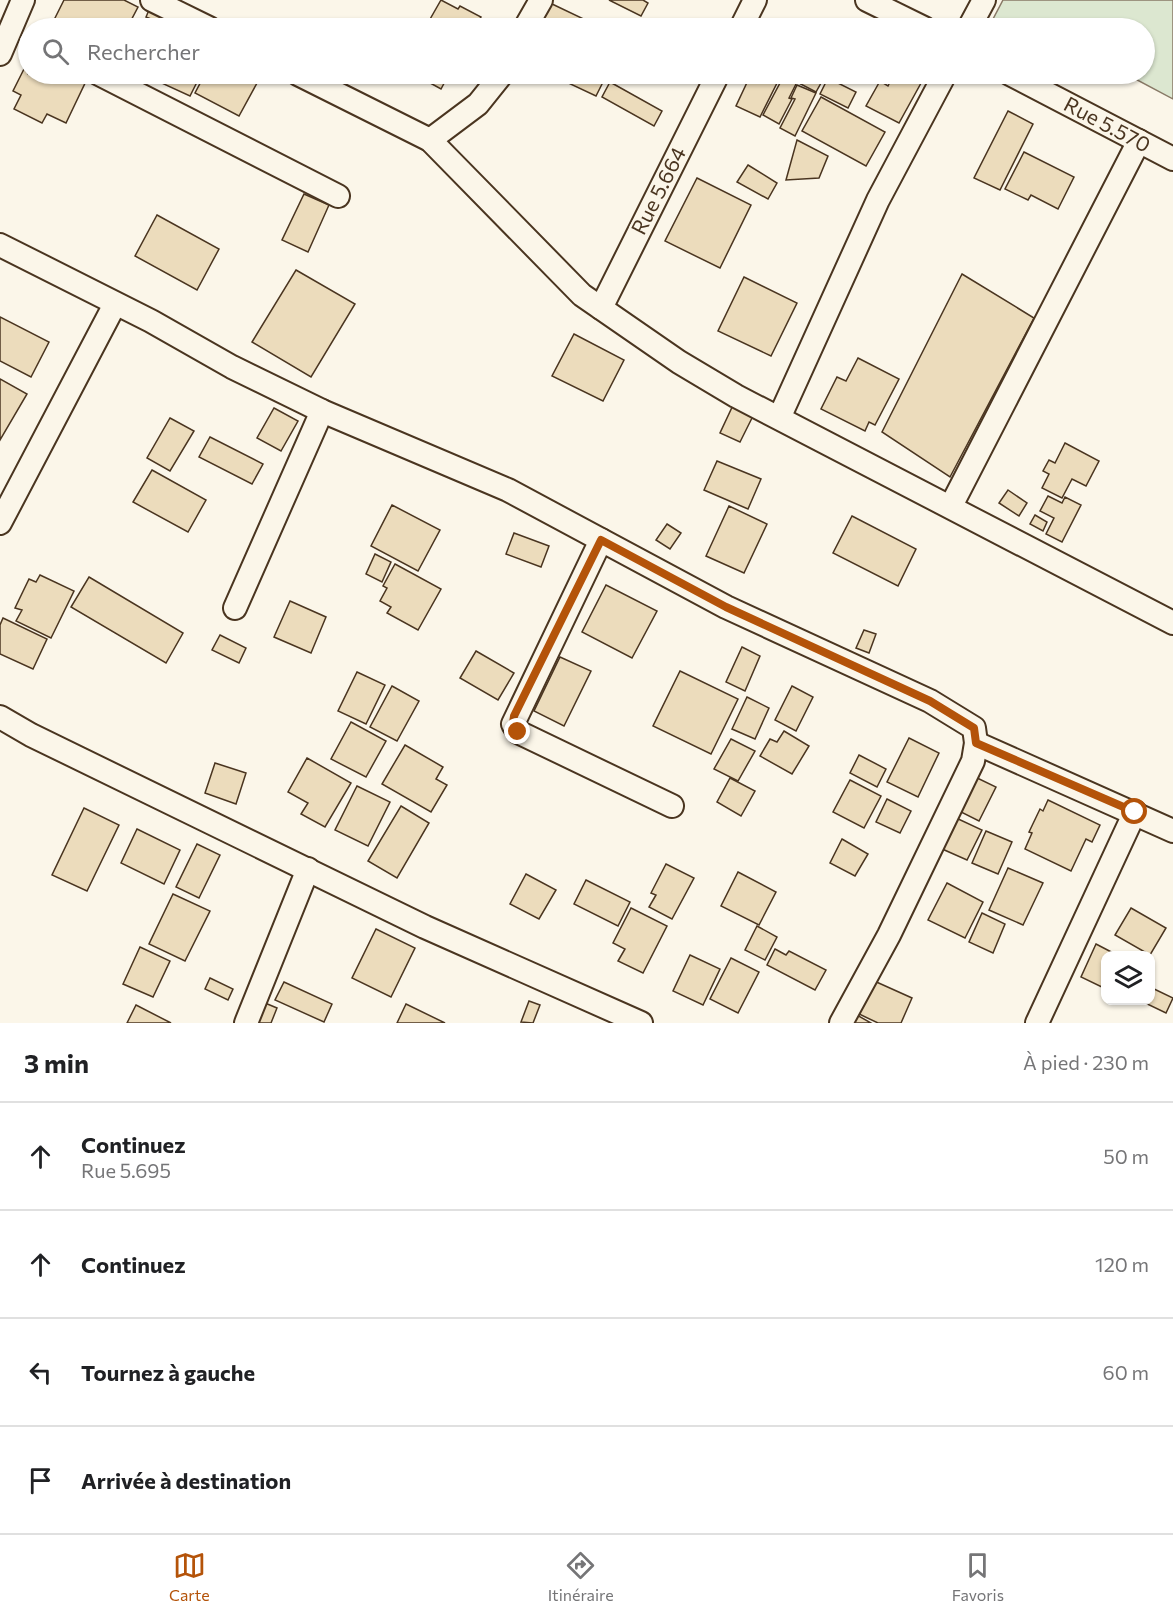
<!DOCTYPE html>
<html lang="fr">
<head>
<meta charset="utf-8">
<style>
  :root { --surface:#fff; --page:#f6f6f6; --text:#202124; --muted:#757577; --line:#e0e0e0; --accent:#b45309 }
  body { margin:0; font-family:Commissioner,sans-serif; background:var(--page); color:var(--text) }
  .controls { position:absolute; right:18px; bottom:18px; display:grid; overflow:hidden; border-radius:12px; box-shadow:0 2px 4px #0004 }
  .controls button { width:54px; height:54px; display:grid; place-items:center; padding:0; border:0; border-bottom:2px solid var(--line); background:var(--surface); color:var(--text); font:30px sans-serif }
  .stop { position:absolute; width:18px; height:18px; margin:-14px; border:4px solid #b45309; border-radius:50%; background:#fff }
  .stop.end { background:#b45309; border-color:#fff; box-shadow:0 2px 6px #0008 }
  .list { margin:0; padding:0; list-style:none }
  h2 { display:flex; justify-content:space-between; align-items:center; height:78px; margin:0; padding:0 24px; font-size:26px }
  h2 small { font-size:20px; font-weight:400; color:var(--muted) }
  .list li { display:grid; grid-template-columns:39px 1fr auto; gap:18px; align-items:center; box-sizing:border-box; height:108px; padding:0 24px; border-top:2px solid var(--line) }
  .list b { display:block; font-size:22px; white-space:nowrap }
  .list p { margin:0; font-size:20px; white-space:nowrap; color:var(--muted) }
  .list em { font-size:20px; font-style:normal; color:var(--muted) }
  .icon { flex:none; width:33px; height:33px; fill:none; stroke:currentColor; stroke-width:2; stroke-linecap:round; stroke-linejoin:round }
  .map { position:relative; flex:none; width:1173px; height:1023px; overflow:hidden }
  .search { position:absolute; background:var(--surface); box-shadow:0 2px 4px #0004; left:18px; right:18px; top:18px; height:66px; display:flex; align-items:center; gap:15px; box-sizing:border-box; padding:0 21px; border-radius:33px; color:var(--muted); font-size:22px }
  .sheet { height:510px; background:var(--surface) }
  nav { display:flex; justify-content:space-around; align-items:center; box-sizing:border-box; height:84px; border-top:2px solid var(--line); background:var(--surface); font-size:16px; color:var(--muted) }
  nav a { display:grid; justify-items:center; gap:3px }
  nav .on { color:var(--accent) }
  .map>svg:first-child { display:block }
  .green { fill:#dce7d0; stroke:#887966; stroke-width:1.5 }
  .building { fill:#ecdcbc; stroke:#4a3520; stroke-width:1.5 }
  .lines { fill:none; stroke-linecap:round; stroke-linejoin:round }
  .street-casing { stroke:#4a3520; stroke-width:26 }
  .street { stroke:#fbf6e9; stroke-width:22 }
  .route { stroke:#b45309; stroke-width:8 }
  .labels { text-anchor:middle; stroke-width:4.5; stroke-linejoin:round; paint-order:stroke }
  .street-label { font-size:21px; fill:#4a3520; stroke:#fbf6e9 }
</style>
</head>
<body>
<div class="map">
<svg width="1173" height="1023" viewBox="0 0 1173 1023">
  <rect width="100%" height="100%" fill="#fbf6e9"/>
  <!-- green -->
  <polygon class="green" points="1003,0 1173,0 1173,99 1126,74 1144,74 1144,28 1004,28 992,21"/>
  <!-- building -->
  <g class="building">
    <polygon points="64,0 124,0 138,7 127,28 50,28"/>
    <polygon points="441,0 458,9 460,6 481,17 474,28 425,28"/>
    <polygon points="609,0 643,0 648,3 641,16"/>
    <polygon points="152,3 179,15 173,28 146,17"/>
    <polygon points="550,3 590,22 587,28 552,28 540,23"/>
    <polygon points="145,21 161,28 142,28"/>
    <polygon points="25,67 28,69 28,74 76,74 87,79 66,123 47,114 42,123 14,109 21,95 13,91"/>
    <polygon points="158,74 185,74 198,80 190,96 155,80"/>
    <polygon points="205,74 238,74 257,83 239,116 195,93"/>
    <polygon points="424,74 449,74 441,89 423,79"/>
    <polygon points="547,74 562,74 558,80"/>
    <polygon points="568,74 607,74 596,96 564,81"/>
    <polygon points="751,74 758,74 777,83 760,117 736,106"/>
    <polygon points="777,74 826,74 816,92 797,82 789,98 792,99 779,124 763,115 781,81 775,78"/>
    <polygon points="894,74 926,74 899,123 866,106 880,81 888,86"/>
    <polygon points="828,78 856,92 848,108 820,94"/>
    <polygon points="610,82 662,111 654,126 602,97"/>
    <polygon points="797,85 816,93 795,136 780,128 795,99 791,98"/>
    <polygon points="821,97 885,132 866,166 802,131"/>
    <polygon points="1008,111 1033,124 1000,190 974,178"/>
    <polygon points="797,140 828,156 819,178 786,180"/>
    <polygon points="1024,152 1074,177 1058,209 1031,195 1028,200 1005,189"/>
    <polygon points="748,165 777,183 768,199 737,182"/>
    <polygon points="697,178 751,205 720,268 665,241"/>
    <polygon points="304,194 329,205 308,252 282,240"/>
    <polygon points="157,215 219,249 197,290 135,256"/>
    <polygon points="296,270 355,304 311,377 252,342"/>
    <polygon points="962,274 1034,318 950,477 882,432"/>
    <polygon points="744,277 797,303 771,356 718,331"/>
    <polygon points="0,317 49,342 31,377 0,361"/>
    <polygon points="574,334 624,360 603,401 552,376"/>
    <polygon points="858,358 899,379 875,425 869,422 865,431 821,409 837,377 846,381"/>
    <polygon points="0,379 27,394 0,440"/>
    <polygon points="735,401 756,410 740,442 720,433"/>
    <polygon points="274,408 298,421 281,451 257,438"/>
    <polygon points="170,418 194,431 170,471 147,458"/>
    <polygon points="210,437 263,464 252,484 199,457"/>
    <polygon points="1065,443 1099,461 1086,486 1072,479 1062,498 1042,488 1049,474 1043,471 1049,460 1055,463"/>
    <polygon points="717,461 761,479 748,509 704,490"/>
    <polygon points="152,470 206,500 188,532 133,502"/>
    <polygon points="1008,490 1027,503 1019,516 999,503"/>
    <polygon points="1048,496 1062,503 1065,497 1081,505 1062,542 1046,534 1054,518 1040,511"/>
    <polygon points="392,505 440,530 418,571 371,546"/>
    <polygon points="729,506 767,524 744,573 706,556"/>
    <polygon points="1035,515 1047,522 1043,531 1030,524"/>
    <polygon points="852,516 916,549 898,586 833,553"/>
    <polygon points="667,524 681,533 670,549 656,540"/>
    <polygon points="514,533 549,546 541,567 506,554"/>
    <polygon points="375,554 391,562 382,582 366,574"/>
    <polygon points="395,564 441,589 418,630 387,613 391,607 380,601 387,588 383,586"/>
    <polygon points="40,575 74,591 51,638 16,621 22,610 15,608 29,579 36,582"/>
    <polygon points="89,577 183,633 166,663 71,607"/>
    <polygon points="606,585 657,611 632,658 582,632"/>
    <polygon points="290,601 326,617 311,653 274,637"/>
    <polygon points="3,618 47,639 33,669 0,654 0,625"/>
    <polygon points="864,630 876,634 869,653 856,648"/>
    <polygon points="220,635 246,648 239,663 212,650"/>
    <polygon points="742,647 760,656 745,691 726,682"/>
    <polygon points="476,651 514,673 498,700 460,678"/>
    <polygon points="560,657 591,671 564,726 534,711"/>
    <polygon points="680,671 738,699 711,754 653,726"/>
    <polygon points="357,672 385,685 366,724 338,711"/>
    <polygon points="392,686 419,701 397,741 370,727"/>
    <polygon points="792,686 813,697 796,731 775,720"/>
    <polygon points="747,697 769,708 755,739 732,729"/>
    <polygon points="351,722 386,741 366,777 331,759"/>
    <polygon points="784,731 809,746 792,774 760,756 770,739 777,742"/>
    <polygon points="909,738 939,753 918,797 887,782"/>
    <polygon points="731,739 755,751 738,781 714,769"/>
    <polygon points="405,745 443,767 436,779 447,785 431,812 382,784"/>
    <polygon points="859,755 886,769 877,787 850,773"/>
    <polygon points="307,758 351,783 325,827 301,814 308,803 288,792"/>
    <polygon points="215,763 246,773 236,804 205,793"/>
    <polygon points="971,775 996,787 979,821 955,809"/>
    <polygon points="730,778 755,791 741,816 717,802"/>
    <polygon points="850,780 881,796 864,828 833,812"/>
    <polygon points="357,786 390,802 368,846 335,830"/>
    <polygon points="887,799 911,811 900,833 876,822"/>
    <polygon points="1048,800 1100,825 1092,842 1086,839 1071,871 1025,849 1032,833 1029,832 1040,809 1043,811"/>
    <polygon points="401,806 429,823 397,878 368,861"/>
    <polygon points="84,808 119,825 87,891 52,875"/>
    <polygon points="954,817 982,830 967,860 940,848"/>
    <polygon points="137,829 180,850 164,884 121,863"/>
    <polygon points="986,831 1012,842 998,874 972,863"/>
    <polygon points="842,839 868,854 855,876 830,863"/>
    <polygon points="197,844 220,855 199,898 176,887"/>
    <polygon points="666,864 694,878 672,919 649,907 656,895 651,893"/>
    <polygon points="1008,868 1043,883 1023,925 989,910"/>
    <polygon points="738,872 776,892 759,925 721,906"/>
    <polygon points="526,874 556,890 539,919 510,904"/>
    <polygon points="586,880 630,902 618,926 574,904"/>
    <polygon points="947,883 983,902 965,938 928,920"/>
    <polygon points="173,894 210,911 185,961 149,944"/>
    <polygon points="631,908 667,926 643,973 618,961 625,949 613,943"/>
    <polygon points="1131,908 1166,928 1150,955 1115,935"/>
    <polygon points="982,913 1005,924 993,953 969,942"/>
    <polygon points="757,926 777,937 765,960 745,950"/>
    <polygon points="376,929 415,948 391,997 352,978"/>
    <polygon points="1096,944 1119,956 1106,956 1106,989 1081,977"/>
    <polygon points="140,947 170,961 153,997 123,984"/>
    <polygon points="775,949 786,955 789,951 826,970 815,990 767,965"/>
    <polygon points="690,955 720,969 703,1005 673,991"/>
    <polygon points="731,958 759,972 738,1013 710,999"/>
    <polygon points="210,978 233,989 228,1000 205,989"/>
    <polygon points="872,980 912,998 901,1023 878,1023 857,1013"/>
    <polygon points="284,982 332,1004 324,1022 275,1000"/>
    <polygon points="1150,987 1173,998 1166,1013 1141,1001 1150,1000"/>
    <polygon points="529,1001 540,1005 533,1023 521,1022"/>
    <polygon points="265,1003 277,1008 271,1023 257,1023"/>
    <polygon points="406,1004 445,1023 397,1023"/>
    <polygon points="136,1005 171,1023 127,1023"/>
    <polygon points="855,1014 871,1023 850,1023"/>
  </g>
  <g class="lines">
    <!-- street casing -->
    <g class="street-casing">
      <g id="street">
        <polyline points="152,0 209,28"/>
        <polyline points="867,0 924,28"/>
        <polyline points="525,28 541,0"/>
        <polyline points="741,28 755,0"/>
        <polyline points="969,28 984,0"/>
        <polyline points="0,54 23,0"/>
        <polyline points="99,74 338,196"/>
        <polyline points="298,74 430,140 582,295 679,362 736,396 1173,623"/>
        <polyline points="1010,74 1173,159"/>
        <polyline points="430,140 478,104 502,74"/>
        <polyline points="0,245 151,321 232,367 322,411 508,490 726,607 930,701 974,728 976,743 973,761 889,935 841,1023"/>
        <polyline points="601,308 718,74"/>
        <polyline points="780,416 878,200 945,74"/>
        <polyline points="951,506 1139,141"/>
        <polyline points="0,523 115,304"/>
        <polyline points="601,540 513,724 518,732 672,806"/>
        <polyline points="235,608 322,411"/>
        <polyline points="0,717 31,735 425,927 641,1023"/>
        <polyline points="976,743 1173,831"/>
        <polyline points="246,1023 308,869"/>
        <polyline points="1037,1023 1135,812"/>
      </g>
    </g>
    <!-- street -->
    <use href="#street" class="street"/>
  </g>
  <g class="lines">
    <!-- route -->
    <polyline class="route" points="518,732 513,723 514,716 601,540 726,607 930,701 974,728 976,743 1135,812"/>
  </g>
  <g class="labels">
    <!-- street labels -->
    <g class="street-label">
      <text transform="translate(1107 125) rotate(28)" y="7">Rue 5.570</text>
      <text transform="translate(659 191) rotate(-63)" y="7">Rue 5.664</text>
    </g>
  </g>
</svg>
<div class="controls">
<button><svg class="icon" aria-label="layers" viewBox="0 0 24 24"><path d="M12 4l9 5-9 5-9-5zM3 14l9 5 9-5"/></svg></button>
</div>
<div class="stop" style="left:1135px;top:812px"></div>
<div class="stop end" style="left:518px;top:732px"></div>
<div class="search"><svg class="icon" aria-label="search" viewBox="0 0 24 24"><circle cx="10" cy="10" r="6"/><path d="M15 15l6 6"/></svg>Rechercher</div>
</div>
<section class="sheet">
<h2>3 min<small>À pied · 230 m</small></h2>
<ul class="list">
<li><svg class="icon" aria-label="ahead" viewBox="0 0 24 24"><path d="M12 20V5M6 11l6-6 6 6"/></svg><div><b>Continuez</b><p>Rue 5.695</p></div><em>50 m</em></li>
<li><svg class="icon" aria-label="ahead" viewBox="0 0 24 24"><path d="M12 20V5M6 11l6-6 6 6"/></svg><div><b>Continuez</b></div><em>120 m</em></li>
<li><svg class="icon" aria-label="left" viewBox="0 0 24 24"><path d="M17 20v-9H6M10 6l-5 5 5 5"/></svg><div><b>Tournez à gauche</b></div><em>60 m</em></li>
<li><svg class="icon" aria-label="arrive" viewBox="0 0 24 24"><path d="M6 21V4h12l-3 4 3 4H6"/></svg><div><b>Arrivée à destination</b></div></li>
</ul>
</section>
<nav>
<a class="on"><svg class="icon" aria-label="map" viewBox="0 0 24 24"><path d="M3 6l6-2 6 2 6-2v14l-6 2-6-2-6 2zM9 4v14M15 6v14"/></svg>Carte</a>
<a><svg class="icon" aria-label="directions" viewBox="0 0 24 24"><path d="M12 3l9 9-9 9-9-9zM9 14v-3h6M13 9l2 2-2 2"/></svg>Itinéraire</a>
<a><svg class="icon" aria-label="saved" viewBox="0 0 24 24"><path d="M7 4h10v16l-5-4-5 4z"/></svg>Favoris</a>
</nav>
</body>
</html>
